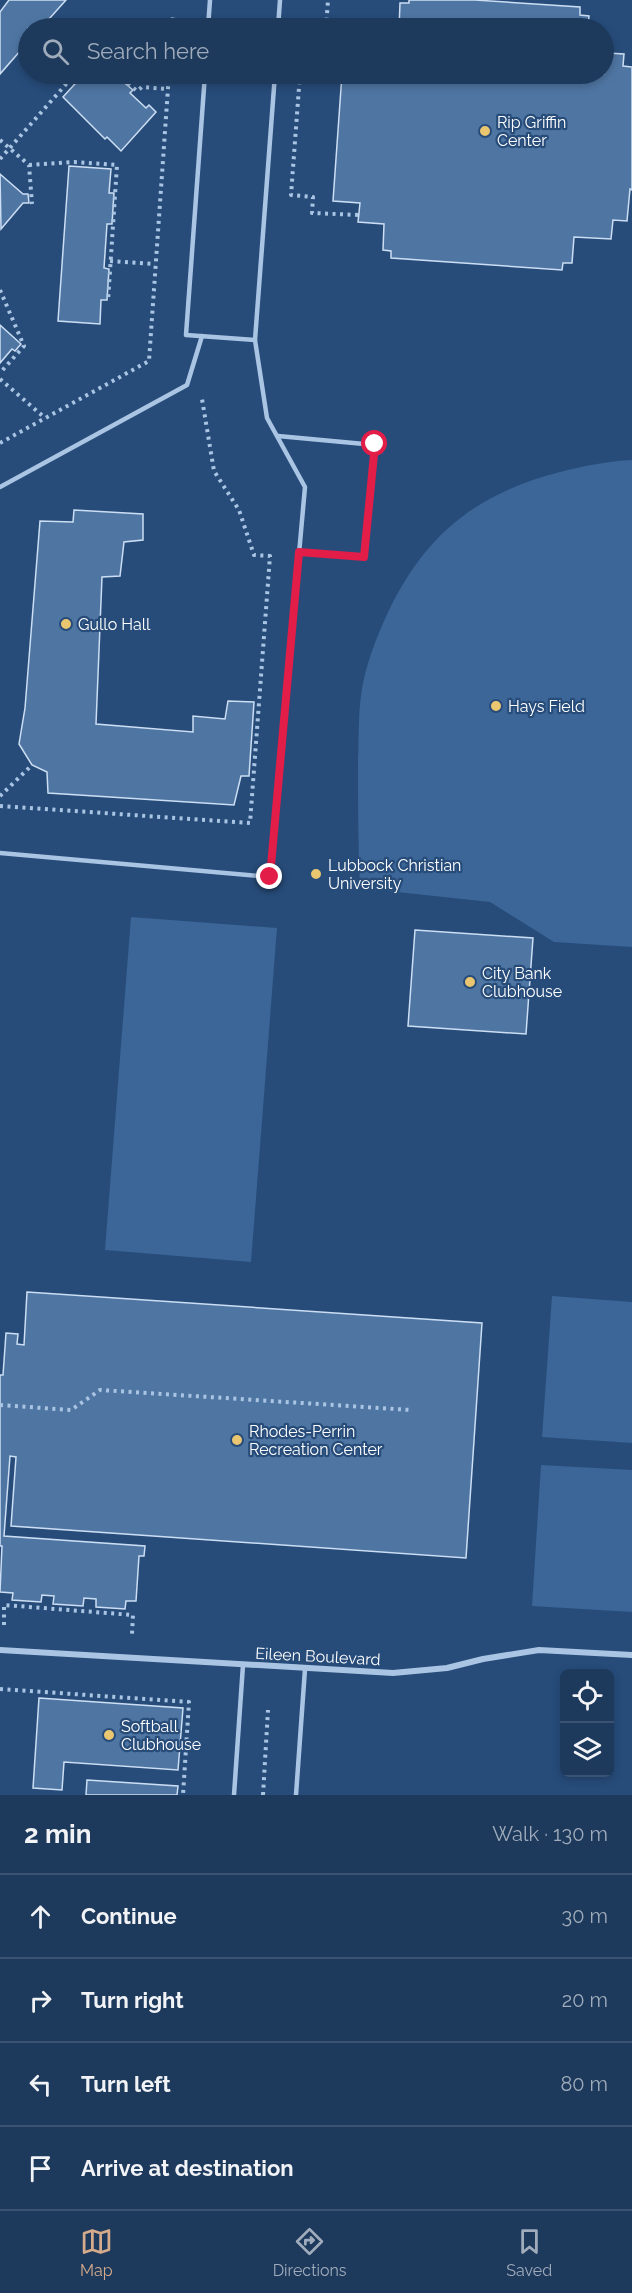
<!DOCTYPE html>
<html lang="en">
<head>
<meta charset="utf-8">
<style>
  :root { --surface:#1d395c; --page:#254062; --text:#f1f3f6; --muted:#a0acbb; --line:#3b5372; --accent:#d6ab8b }
  body { margin:0; font-family:Raleway,sans-serif; background:var(--page); color:var(--text) }
  .controls { position:absolute; right:18px; bottom:18px; display:grid; overflow:hidden; border-radius:9px; box-shadow:0 3px 9px #0003 }
  .controls button { width:54px; height:54px; display:grid; place-items:center; padding:0; border:0; border-bottom:2px solid var(--line); background:var(--surface); color:var(--text); font:30px sans-serif }
  .stop { position:absolute; width:18px; height:18px; margin:-14px; border:4px solid #e11d48; border-radius:50%; background:#fff }
  .stop.end { background:#e11d48; border-color:#fff; box-shadow:0 2px 6px #0008 }
  .list { margin:0; padding:0; list-style:none }
  h2 { display:flex; justify-content:space-between; align-items:center; height:78px; margin:0; padding:0 24px; font-size:26px }
  h2 small { font-size:20px; font-weight:400; color:var(--muted) }
  .list li { display:grid; grid-template-columns:39px 1fr auto; gap:18px; align-items:center; box-sizing:border-box; height:84px; padding:0 24px; border-top:2px solid var(--line) }
  .list b { display:block; font-size:22px; white-space:nowrap }
  .list em { font-size:20px; font-style:normal; color:var(--muted) }
  .icon { flex:none; width:33px; height:33px; fill:none; stroke:currentColor; stroke-width:2; stroke-linecap:round; stroke-linejoin:round }
  .map { position:relative; flex:none; width:632px; height:1795px; overflow:hidden }
  .search { position:absolute; background:var(--surface); box-shadow:0 3px 9px #0003; left:18px; right:18px; top:18px; height:66px; display:flex; align-items:center; gap:15px; box-sizing:border-box; padding:0 21px; border-radius:33px; color:var(--muted); font-size:22px }
  .sheet { height:414px; background:var(--surface) }
  nav { display:flex; justify-content:space-around; align-items:center; box-sizing:border-box; height:84px; border-top:2px solid var(--line); background:var(--surface); font-size:16px; color:var(--muted) }
  nav a { display:grid; justify-items:center; gap:3px }
  nav .on { color:var(--accent) }
  .map>svg:first-child { display:block }
  .green { fill:#3b6697 }
  .building { fill:#4f76a3; stroke:#ccdef3; stroke-width:1.5 }
  .lines { fill:none; stroke-linecap:round; stroke-linejoin:round }
  .path { stroke:#aac5e3; stroke-width:4; stroke-dasharray:3 4.5; stroke-linecap:butt }
  .service { stroke:#aac5e3; stroke-width:4.5 }
  .minor { stroke:#aac5e3; stroke-width:6 }
  .route { stroke:#e11d48; stroke-width:8 }
  .poi-dot { fill:#ebc670; stroke:#274c7a; stroke-width:2 }
  .labels { text-anchor:middle; stroke-width:4.5; stroke-linejoin:round; paint-order:stroke }
  .poi-label { font-size:16px; fill:#fff; stroke:#274c7a; text-anchor:start }
  .street-label { font-size:16px; fill:#fff; stroke:#274c7a }
</style>
</head>
<body>
<div class="map">
<svg width="632" height="1795" viewBox="0 0 632 1795">
  <rect width="100%" height="100%" fill="#274c7a"/>
  <!-- green -->
  <g class="green">
    <path d="M632,460V947L554,942L490,902L360,888C358,845 358,803 358,760C359,734 358,708 363,683C369,655 379,631 391,606C429,531 479,493 560,472C584,466 608,461 632,460Z"/>
    <polygon points="131,917 277,928 251,1262 105,1250"/>
    <polygon points="552,1296 632,1302 632,1443 542,1437"/>
    <polygon points="541,1465 632,1470 632,1612 532,1606"/>
  </g>
  <!-- building -->
  <g class="building">
    <polygon points="9,0 66,0 41,28 28,28 28,42 0,74 0,12"/>
    <polygon points="409,0 475,0 580,7 580,15 589,16 588,28 399,28 400,3 409,3"/>
    <polygon points="604,43 609,43 608,53 624,54 623,66 632,67 632,190 630,189 627,221 613,220 611,239 574,237 572,263 563,263 562,270 391,258 391,251 383,250 384,224 358,222 360,203 333,201 342,74 604,74"/>
    <polygon points="84,74 108,74 119,83 121,80 133,90 130,93 146,108 149,105 156,112 121,151 107,137 105,139 63,97"/>
    <polygon points="69,166 111,169 109,193 114,193 112,224 107,224 104,268 109,269 107,300 101,300 100,324 58,321"/>
    <polygon points="0,174 23,194 28,194 29,203 23,203 1,229"/>
    <polygon points="0,325 21,344 15,351 12,349 0,363"/>
    <polygon points="74,510 143,514 143,540 124,542 120,576 102,577 96,724 193,732 193,716 225,719 228,701 254,702 249,776 241,776 234,805 48,793 47,772 32,765 19,744 25,708 40,521 73,522"/>
    <polygon points="415,930 533,938 526,1034 408,1026"/>
    <polygon points="27,1292 482,1323 466,1558 11,1526 16,1457 10,1456 4,1536 145,1546 144,1556 139,1556 136,1601 126,1601 125,1609 96,1607 96,1599 84,1598 83,1606 53,1604 54,1596 42,1595 41,1602 12,1600 13,1593 0,1592 2,1546 0,1546 0,1375 3,1375 6,1333 18,1334 17,1344 24,1345"/>
    <polygon points="39,1698 183,1708 178,1770 64,1762 62,1790 33,1788"/>
    <polygon points="87,1780 178,1786 177,1795 86,1795"/>
  </g>
  <g class="lines">
    <!-- path -->
    <g class="path">
      <polyline points="172,28 173,17"/>
      <polyline points="326,28 328,0"/>
      <polyline points="116,74 137,91 142,87 167,89"/>
      <polyline points="300,74 291,195 313,197 312,213 359,215"/>
      <polyline points="0,140 29,165 32,204"/>
      <polyline points="0,159 75,74"/>
      <polyline points="29,165 74,162 117,165 108,301"/>
      <polyline points="110,261 155,264"/>
      <polyline points="0,290 24,346 0,373"/>
      <polyline points="0,379 45,418"/>
      <polyline points="0,443 149,361 169,74"/>
      <polyline points="0,796 32,765"/>
      <polyline points="0,806 250,823 270,556 254,555 239,510 214,471 202,399"/>
      <polyline points="0,1405 71,1410 100,1390 411,1410"/>
      <polyline points="4,1625 4,1605 133,1615 132,1634"/>
      <polyline points="0,1689 189,1702 183,1795"/>
      <polyline points="263,1795 268,1710"/>
    </g>
    <!-- service -->
    <g class="service">
      <polyline points="208,28 210,0"/>
      <polyline points="278,28 280,0"/>
      <polyline points="205,74 186,335 255,340"/>
      <polyline points="278,436 375,445 364,557 299,552"/>
      <polyline points="0,487 187,385 202,336"/>
      <polyline points="0,853 270,877 305,487 267,418 255,340 275,74"/>
      <polyline points="234,1795 243,1665"/>
      <polyline points="296,1795 305,1669"/>
    </g>
    <!-- minor -->
    <polyline class="minor" points="0,1650 393,1673 447,1668 483,1659 539,1650 632,1655"/>
  </g>
  <g class="lines">
    <!-- route -->
    <polyline class="route" points="270,877 299,552 364,557 375,444"/>
  </g>
  <!-- markers -->
  <g class="poi-dot">
    <circle cx="485" cy="131" r="6"/>
    <circle cx="66" cy="624" r="6"/>
    <circle cx="496" cy="706" r="6"/>
    <circle cx="316" cy="874" r="6"/>
    <circle cx="470" cy="982" r="6"/>
    <circle cx="237" cy="1440" r="6"/>
    <circle cx="109" cy="1735" r="6"/>
  </g>
  <g class="labels">
    <!-- poi labels -->
    <g class="poi-label">
      <text x="497" y="128">Rip Griffin<tspan x="497" dy="18">Center</tspan></text>
      <text x="78" y="630">Gullo Hall</text>
      <text x="508" y="712">Hays Field</text>
      <text x="328" y="871">Lubbock Christian<tspan x="328" dy="18">University</tspan></text>
      <text x="482" y="979">City Bank<tspan x="482" dy="18">Clubhouse</tspan></text>
      <text x="249" y="1437">Rhodes-Perrin<tspan x="249" dy="18">Recreation Center</tspan></text>
      <text x="121" y="1732">Softball<tspan x="121" dy="18">Clubhouse</tspan></text>
    </g>
    <!-- street labels -->
    <g class="street-label">
      <text transform="translate(318 1656) rotate(3)" y="6">Eileen Boulevard</text>
    </g>
  </g>
</svg>
<div class="controls">
<button><svg class="icon" aria-label="locate" viewBox="0 0 24 24"><circle cx="12" cy="12" r="6"/><path d="M12 2v4M12 18v4M2 12h4M18 12h4"/></svg></button>
<button><svg class="icon" aria-label="layers" viewBox="0 0 24 24"><path d="M12 4l9 5-9 5-9-5zM3 14l9 5 9-5"/></svg></button>
</div>
<div class="stop" style="left:375px;top:444px"></div>
<div class="stop end" style="left:270px;top:877px"></div>
<div class="search"><svg class="icon" aria-label="search" viewBox="0 0 24 24"><circle cx="10" cy="10" r="6"/><path d="M15 15l6 6"/></svg>Search here</div>
</div>
<section class="sheet">
<h2>2 min<small>Walk · 130 m</small></h2>
<ul class="list">
<li><svg class="icon" aria-label="ahead" viewBox="0 0 24 24"><path d="M12 20V5M6 11l6-6 6 6"/></svg><div><b>Continue</b></div><em>30 m</em></li>
<li><svg class="icon" aria-label="right" viewBox="0 0 24 24"><path d="M7 20v-9h11M14 6l5 5-5 5"/></svg><div><b>Turn right</b></div><em>20 m</em></li>
<li><svg class="icon" aria-label="left" viewBox="0 0 24 24"><path d="M17 20v-9H6M10 6l-5 5 5 5"/></svg><div><b>Turn left</b></div><em>80 m</em></li>
<li><svg class="icon" aria-label="arrive" viewBox="0 0 24 24"><path d="M6 21V4h12l-3 4 3 4H6"/></svg><div><b>Arrive at destination</b></div></li>
</ul>
</section>
<nav>
<a class="on"><svg class="icon" aria-label="map" viewBox="0 0 24 24"><path d="M3 6l6-2 6 2 6-2v14l-6 2-6-2-6 2zM9 4v14M15 6v14"/></svg>Map</a>
<a><svg class="icon" aria-label="directions" viewBox="0 0 24 24"><path d="M12 3l9 9-9 9-9-9zM9 14v-3h6M13 9l2 2-2 2"/></svg>Directions</a>
<a><svg class="icon" aria-label="saved" viewBox="0 0 24 24"><path d="M7 4h10v16l-5-4-5 4z"/></svg>Saved</a>
</nav>
</body>
</html>
